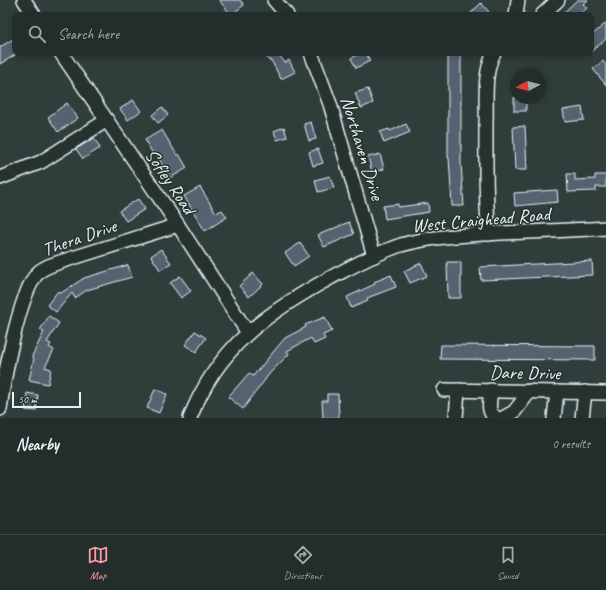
<!DOCTYPE html>
<html lang="en">
<head>
<meta charset="utf-8">
<style>
  :root { --surface:#232e2c; --page:#2b3634; --text:#f1f3f6; --muted:#a3a8a9; --line:#404a48; --accent:#ff9aa2 }
  body { margin:0; font-family:Caveat,sans-serif; background:var(--page); color:var(--text) }
  .compass { position:absolute; left:510px; top:68px; width:36px; height:36px; border-radius:50%; background:var(--surface); box-shadow:0 2px 6px #0003; rotate:263deg }
  .scale { position:absolute; left:12px; bottom:10px; width:69px; box-sizing:border-box; padding-left:4px; border:2px solid #e8f1f8; border-top:0; font-size:11px; line-height:14px; white-space:nowrap; color:#e8f1f8; -webkit-text-stroke:3px #26332d; paint-order:stroke }
  .list { margin:0; padding:0; list-style:none }
  h2 { display:flex; justify-content:space-between; align-items:center; height:52px; margin:0; padding:0 16px; font-size:17px }
  h2 small { font-size:13px; font-weight:400; color:var(--muted) }
  .icon { flex:none; width:22px; height:22px; fill:none; stroke:currentColor; stroke-width:2; stroke-linecap:round; stroke-linejoin:round }
  .map { position:relative; flex:none; width:606px; height:418px; overflow:hidden }
  .search { position:absolute; background:var(--surface); box-shadow:0 2px 6px #0003; left:12px; right:12px; top:12px; height:44px; display:flex; align-items:center; gap:10px; box-sizing:border-box; padding:0 14px; border-radius:8px; color:var(--muted); font-size:15px }
  .sheet { height:116px; background:var(--surface) }
  nav { display:flex; justify-content:space-around; align-items:center; box-sizing:border-box; height:56px; border-top:1px solid var(--line); background:var(--surface); font-size:11px; color:var(--muted) }
  nav a { display:grid; justify-items:center; gap:2px }
  nav .on { color:var(--accent) }
  .map>svg:first-child { display:block }
  .building { fill:#546471; stroke:#e8f1f8 }
  .lines { fill:none; stroke-linecap:round; stroke-linejoin:round }
  .minor-casing { stroke:#e8f1f8; stroke-width:16 }
  .minor { stroke:#26332d; stroke-width:13 }
  .labels { text-anchor:middle; stroke-width:3; stroke-linejoin:round; paint-order:stroke }
  .street-label { font-size:19px; fill:#e8f1f8; stroke:#26332d }
</style>
</head>
<body>
<div class="map">
<svg width="606" height="418" viewBox="0 0 606 418">
  <rect width="100%" height="100%" fill="#2f3d3b"/>
  <filter id="ink" filterUnits="userSpaceOnUse"><feTurbulence type="fractalNoise" baseFrequency=".025" numOctaves="2"/><feDisplacementMap in="SourceGraphic" scale="8" xChannelSelector="R" yChannelSelector="G"/><feConvolveMatrix kernelMatrix="1 2 1 2 8 2 1 2 1" color-interpolation-filters="sRGB"/></filter>
  <g filter="url(#ink)">
    <!-- building -->
    <g class="building">
      <polygon points="219,0 240,0 244,5 231,15"/>
      <polygon points="577,0 588,0 583,4 587,8 579,15 561,15"/>
      <polygon points="481,3 489,12 486,15 469,15"/>
      <polygon points="606,23 606,39 591,52 591,36"/>
      <polygon points="15,38 15,55 0,64 0,47"/>
      <polygon points="264,53 282,53 279,55 285,63 289,60 295,72 281,79 271,60 269,61"/>
      <polygon points="362,53 366,53 370,61 356,68 351,58"/>
      <polygon points="448,53 461,53 461,164 464,206 452,206 449,158 448,158"/>
      <polygon points="603,61 606,65 606,85 593,69"/>
      <polygon points="368,89 373,103 361,108 355,93"/>
      <rect x="514" y="98" width="12" height="13"/>
      <polygon points="133,100 141,111 128,120 120,109"/>
      <polygon points="67,103 78,118 58,132 48,117"/>
      <polygon points="162,107 168,115 158,123 152,115"/>
      <polygon points="582,107 584,120 565,122 563,110"/>
      <polygon points="311,122 316,139 309,141 304,124"/>
      <polygon points="406,124 410,132 384,143 380,132 389,129 390,131"/>
      <polygon points="525,126 527,170 515,170 513,127"/>
      <polygon points="284,127 287,137 277,140 274,131"/>
      <polygon points="162,130 177,155 179,154 187,168 170,178 155,152 153,154 145,140"/>
      <polygon points="94,138 100,148 83,159 76,149"/>
      <polygon points="318,149 323,163 313,166 309,152"/>
      <polygon points="380,154 384,169 372,172 368,157"/>
      <polygon points="567,174 575,174 575,180 595,179 595,175 606,175 606,187 596,187 596,191 568,192"/>
      <polygon points="330,176 334,188 318,192 315,180"/>
      <polygon points="200,187 216,213 222,210 227,217 205,231 184,196"/>
      <polygon points="557,190 558,202 515,206 514,193"/>
      <polygon points="138,199 145,209 126,221 119,211"/>
      <polygon points="428,203 429,212 385,219 383,206 398,204 398,207"/>
      <polygon points="349,222 354,234 324,247 318,235"/>
      <polygon points="300,243 309,256 294,266 285,253"/>
      <polygon points="161,249 171,263 160,270 151,256"/>
      <polygon points="592,261 593,275 481,280 480,267"/>
      <polygon points="447,262 461,262 461,298 448,298"/>
      <polygon points="421,263 427,276 410,283 404,271"/>
      <polygon points="128,265 132,277 87,290 75,298 72,293 56,312 47,305 58,291 61,293 84,278"/>
      <polygon points="253,273 263,284 249,297 239,286"/>
      <polygon points="391,275 396,287 367,298 368,301 351,308 347,297 375,284 374,282"/>
      <polygon points="180,276 191,291 181,298 170,283"/>
      <polygon points="49,316 59,323 47,342 51,344 49,347 54,350 45,367 51,369 48,384 29,380 34,358 32,356 44,332 40,330"/>
      <polygon points="325,317 332,331 323,335 325,339 314,344 311,338 287,351 289,354 270,373 243,409 228,397 249,373 253,376 285,338 306,327 305,325"/>
      <polygon points="195,331 206,338 196,352 185,345"/>
      <polygon points="441,345 595,346 595,360 440,359"/>
      <polygon points="155,389 167,394 159,413 147,408"/>
      <polygon points="27,393 38,395 36,411 25,410"/>
      <polygon points="327,394 338,394 339,418 323,418 322,401 327,401"/>
    </g>
    <g class="lines">
      <!-- minor casing -->
      <g class="minor-casing">
        <g id="minor">
          <polyline points="24,0 34,15"/>
          <polyline points="274,0 287,15"/>
          <polyline points="516,15 518,0"/>
          <polyline points="542,15 558,0"/>
          <polyline points="61,53 178,225 248,333"/>
          <polyline points="311,53 330,104 374,256"/>
          <polyline points="0,178 41,162 107,120"/>
          <path d="M489,234C485,197 486,160 486,123C487,101 483,73 494,53"/>
          <polyline points="444,390 606,393"/>
          <path d="M491,390C490,400 486,414 497,418"/>
          <path d="M0,409C4,378 18,299 36,275C41,268 51,265 60,262L178,225"/>
          <path d="M190,418C217,348 266,313 330,278C353,266 376,253 401,245C433,236 468,235 500,233C535,232 571,230 606,228"/>
          <polyline points="456,418 458,390"/>
          <polyline points="503,418 514,412 530,391"/>
          <polyline points="554,418 557,392"/>
          <polyline points="582,418 585,392"/>
        </g>
      </g>
      <!-- minor -->
      <use href="#minor" class="minor"/>
    </g>
  </g>
  <g class="labels">
    <!-- street labels -->
    <g class="street-label">
      <text transform="translate(363 148) rotate(73)" y="7">Northaven Drive</text>
      <text transform="translate(171 181) rotate(56)" y="7">Sofley Road</text>
      <text transform="translate(481 219) rotate(-5)" y="7">West Craighead Road</text>
      <text transform="translate(79 237) rotate(-19)" y="7">Thera Drive</text>
      <text transform="translate(525 372) rotate(1)" y="7">Dare Drive</text>
    </g>
  </g>
</svg>
<svg class="compass" viewBox="-18 -18 36 36"><path d="M0-13l5 13h-10z" fill="#e53935"/><path d="M0 13l5-13h-10z" fill="#a3a8a9"/></svg>
<div class="scale">50 m</div>
<div class="search"><svg class="icon" aria-label="search" viewBox="0 0 24 24"><circle cx="10" cy="10" r="6"/><path d="M15 15l6 6"/></svg>Search here</div>
</div>
<section class="sheet">
<h2>Nearby<small>0 results</small></h2>
<ul class="list">
</ul>
</section>
<nav>
<a class="on"><svg class="icon" aria-label="map" viewBox="0 0 24 24"><path d="M3 6l6-2 6 2 6-2v14l-6 2-6-2-6 2zM9 4v14M15 6v14"/></svg>Map</a>
<a><svg class="icon" aria-label="directions" viewBox="0 0 24 24"><path d="M12 3l9 9-9 9-9-9zM9 14v-3h6M13 9l2 2-2 2"/></svg>Directions</a>
<a><svg class="icon" aria-label="saved" viewBox="0 0 24 24"><path d="M7 4h10v16l-5-4-5 4z"/></svg>Saved</a>
</nav>
</body>
</html>
